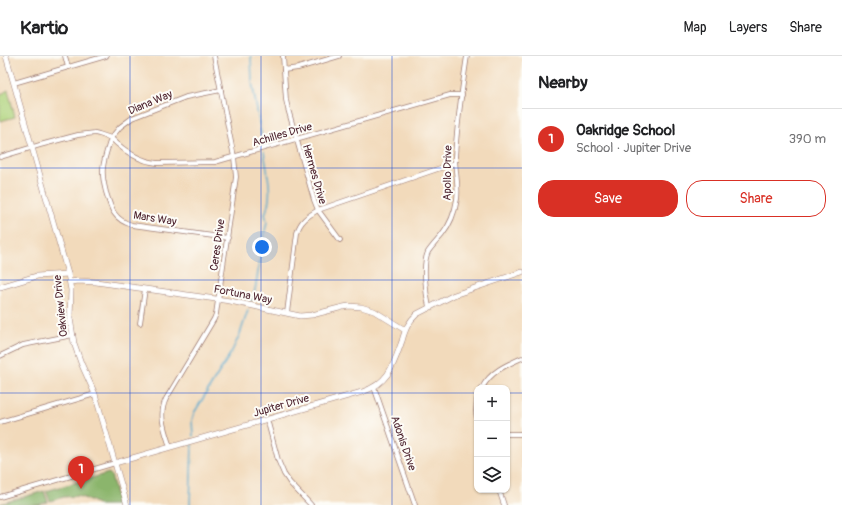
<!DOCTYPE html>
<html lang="en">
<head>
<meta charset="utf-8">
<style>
  :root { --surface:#fff; --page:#f2f2f2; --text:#202124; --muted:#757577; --line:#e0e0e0; --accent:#d93025 }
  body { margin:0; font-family:Pangolin,sans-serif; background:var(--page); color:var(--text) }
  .controls { position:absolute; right:12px; bottom:12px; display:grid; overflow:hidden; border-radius:8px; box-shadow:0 1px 3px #0004 }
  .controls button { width:36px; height:36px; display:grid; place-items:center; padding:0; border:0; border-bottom:1px solid var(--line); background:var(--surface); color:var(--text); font:20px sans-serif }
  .you { position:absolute; left:262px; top:191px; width:14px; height:14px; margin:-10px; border:3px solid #fff; border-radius:50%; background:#1a73e8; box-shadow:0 0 0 6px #1a73e833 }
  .badge { display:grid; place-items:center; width:26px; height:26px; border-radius:50%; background:var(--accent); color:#fff; font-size:13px; font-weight:700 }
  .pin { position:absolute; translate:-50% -33px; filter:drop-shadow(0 1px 2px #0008) }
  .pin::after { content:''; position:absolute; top:21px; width:14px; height:12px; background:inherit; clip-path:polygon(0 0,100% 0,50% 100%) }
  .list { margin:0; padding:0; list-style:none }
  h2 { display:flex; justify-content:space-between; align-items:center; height:52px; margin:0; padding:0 16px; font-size:17px }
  h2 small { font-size:13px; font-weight:400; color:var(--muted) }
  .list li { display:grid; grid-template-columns:26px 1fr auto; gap:12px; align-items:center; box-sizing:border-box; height:60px; padding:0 16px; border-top:1px solid var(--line) }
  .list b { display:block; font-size:15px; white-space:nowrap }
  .list p { margin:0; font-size:13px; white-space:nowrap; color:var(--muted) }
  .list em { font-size:13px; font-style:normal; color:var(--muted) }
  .actions { display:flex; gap:8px; padding:12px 16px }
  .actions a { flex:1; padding:9px 0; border:1px solid var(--accent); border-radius:16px; text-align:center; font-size:14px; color:var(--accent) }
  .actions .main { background:var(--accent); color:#fff }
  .icon { flex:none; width:22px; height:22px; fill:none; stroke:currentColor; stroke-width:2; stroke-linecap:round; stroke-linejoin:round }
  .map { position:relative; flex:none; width:522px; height:449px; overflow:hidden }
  header { display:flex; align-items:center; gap:24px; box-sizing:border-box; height:56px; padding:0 20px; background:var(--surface); border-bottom:1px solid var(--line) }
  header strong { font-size:19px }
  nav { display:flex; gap:22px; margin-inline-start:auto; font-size:14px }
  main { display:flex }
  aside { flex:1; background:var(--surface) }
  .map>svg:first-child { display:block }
  .green { fill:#afd37c; stroke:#7c7954 }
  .forest { fill:#8bb56c; stroke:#6a6a4c }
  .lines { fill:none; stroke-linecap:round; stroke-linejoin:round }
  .stream { stroke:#50a7cc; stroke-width:1.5 }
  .minor-casing { stroke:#9e7c73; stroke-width:5.5 }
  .tertiary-casing { stroke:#9e7c73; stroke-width:6 }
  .minor { stroke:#fff; stroke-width:4 }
  .tertiary { stroke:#fff; stroke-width:5 }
  .grid { fill:none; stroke:#1d4ed8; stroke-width:1; stroke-opacity:0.55 }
  .labels { text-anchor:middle; stroke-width:4; stroke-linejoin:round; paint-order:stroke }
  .street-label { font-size:11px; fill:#4a1f2b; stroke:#fdfcf7 }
</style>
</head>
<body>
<header>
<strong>Kartio</strong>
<nav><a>Map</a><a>Layers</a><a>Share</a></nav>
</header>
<main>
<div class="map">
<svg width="522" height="449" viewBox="0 0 522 449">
  <rect width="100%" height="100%" fill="#fdfcf7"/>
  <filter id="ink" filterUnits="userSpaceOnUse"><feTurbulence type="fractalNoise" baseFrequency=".025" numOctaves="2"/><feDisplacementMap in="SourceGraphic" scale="8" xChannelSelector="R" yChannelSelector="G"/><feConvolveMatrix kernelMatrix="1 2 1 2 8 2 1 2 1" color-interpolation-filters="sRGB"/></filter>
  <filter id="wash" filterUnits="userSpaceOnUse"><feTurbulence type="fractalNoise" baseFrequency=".012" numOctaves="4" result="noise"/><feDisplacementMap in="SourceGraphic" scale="16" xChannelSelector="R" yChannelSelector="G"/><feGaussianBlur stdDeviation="0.9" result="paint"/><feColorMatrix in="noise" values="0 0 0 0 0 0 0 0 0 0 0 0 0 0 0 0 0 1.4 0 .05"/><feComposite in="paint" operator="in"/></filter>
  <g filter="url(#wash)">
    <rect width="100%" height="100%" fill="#f2dabb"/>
    <!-- green -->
    <polygon class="green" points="8,34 15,61 0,65 0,39"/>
    <!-- forest -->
    <g class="forest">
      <polygon points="109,417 111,419 119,449 99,449 90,444 77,440 64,441 50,445 47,437 46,435"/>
      <polygon points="44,435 48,446 38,449 0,449 0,448"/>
    </g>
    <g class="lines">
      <!-- stream -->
      <g class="stream">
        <polyline points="251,0 252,26 263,88"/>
        <path d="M251,245L255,234L264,179L267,166L265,158C274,139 267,116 264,96"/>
        <polyline points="193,380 192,364 194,357 232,295 240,278 248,254"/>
        <polyline points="190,449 192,389"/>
      </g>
    </g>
  </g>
  <g filter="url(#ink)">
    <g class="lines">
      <!-- minor casing -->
      <g class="minor-casing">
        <g id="minor">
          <polyline points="65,0 68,11"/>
          <path d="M283,0L286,44L288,53L314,144L318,154C308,160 300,165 297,177L287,257"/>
          <polyline points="284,14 298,12 339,0"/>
          <polyline points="14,27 106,0"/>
          <polyline points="0,101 40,89 78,79 95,77 99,78 111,82 120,71 132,62 186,41 221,34"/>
          <path d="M228,182L132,169C114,164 111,153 106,136C104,128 102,121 103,112C104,102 108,92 111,82C124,95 138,105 157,107L215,106L450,39H462"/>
          <polyline points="340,184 318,154 455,107"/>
          <path d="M429,251C426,238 422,208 428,196C432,190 437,185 442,179C450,169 455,156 457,143C459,129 455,115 455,101C457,67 462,33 467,0"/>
          <polyline points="140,267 145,233"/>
          <polyline points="0,300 23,289 73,279"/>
          <polyline points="374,331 415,449"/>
          <path d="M482,332C490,316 506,309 522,302"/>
          <polyline points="477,344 476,355 477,363"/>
          <polyline points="267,363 278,404 284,418 290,427 311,449"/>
          <polyline points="0,366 95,338"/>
          <polyline points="507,378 522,378"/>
          <path d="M170,391C165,375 158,359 166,343L214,263L216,258L236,121L234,101L214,0"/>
          <polyline points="499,434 504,449"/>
          <polyline points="0,441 115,407"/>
        </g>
      </g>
      <!-- tertiary casing -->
      <g class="tertiary-casing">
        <g id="tertiary">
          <polyline points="6,0 68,218 71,234 70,262 74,287 81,307 95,338 127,449"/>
          <polyline points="70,226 78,225 96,226 230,245 300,260 312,259 343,251 349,250 361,251 374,255 405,274"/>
          <polyline points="0,231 37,220 68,218"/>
          <path d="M115,407L362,336C389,327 393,310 402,285C405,274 408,266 417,258L454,239L522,216"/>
        </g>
      </g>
      <!-- minor -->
      <use href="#minor" class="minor"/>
      <!-- tertiary -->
      <use href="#tertiary" class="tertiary"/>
    </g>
  </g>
  <!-- grid -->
  <path class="grid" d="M130,0V449M261,0V449M392,0V449M0,112H522M0,224H522M0,337H477M507,337H522"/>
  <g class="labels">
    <!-- street labels -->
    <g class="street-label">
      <text transform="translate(150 46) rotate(-23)" y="4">Diana Way</text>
      <text transform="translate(282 78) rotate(-16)" y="4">Achilles Drive</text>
      <text transform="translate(447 117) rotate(-89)" y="4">Apollo Drive</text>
      <text transform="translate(315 118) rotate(74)" y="4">Hermes Drive</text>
      <text transform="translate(155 162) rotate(9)" y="4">Mars Way</text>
      <text transform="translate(217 189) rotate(-82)" y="4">Ceres Drive</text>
      <text transform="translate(243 238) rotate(11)" y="4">Fortuna Way</text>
      <text transform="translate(60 250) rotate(-96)" y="4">Oakview Drive</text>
      <text transform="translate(281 349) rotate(-16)" y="4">Jupiter Drive</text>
      <text transform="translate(404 387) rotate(71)" y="4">Adonis Drive</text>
    </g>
  </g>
</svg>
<div class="controls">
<button>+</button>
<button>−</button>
<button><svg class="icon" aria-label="layers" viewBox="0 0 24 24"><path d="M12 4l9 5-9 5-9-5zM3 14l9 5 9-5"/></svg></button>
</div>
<div class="you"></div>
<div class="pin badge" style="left:81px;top:433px">1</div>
</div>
<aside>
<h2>Nearby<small></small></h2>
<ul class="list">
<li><span class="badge">1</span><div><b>Oakridge School</b><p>School · Jupiter Drive</p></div><em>390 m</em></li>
</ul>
<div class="actions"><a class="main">Save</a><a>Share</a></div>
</aside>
</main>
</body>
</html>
